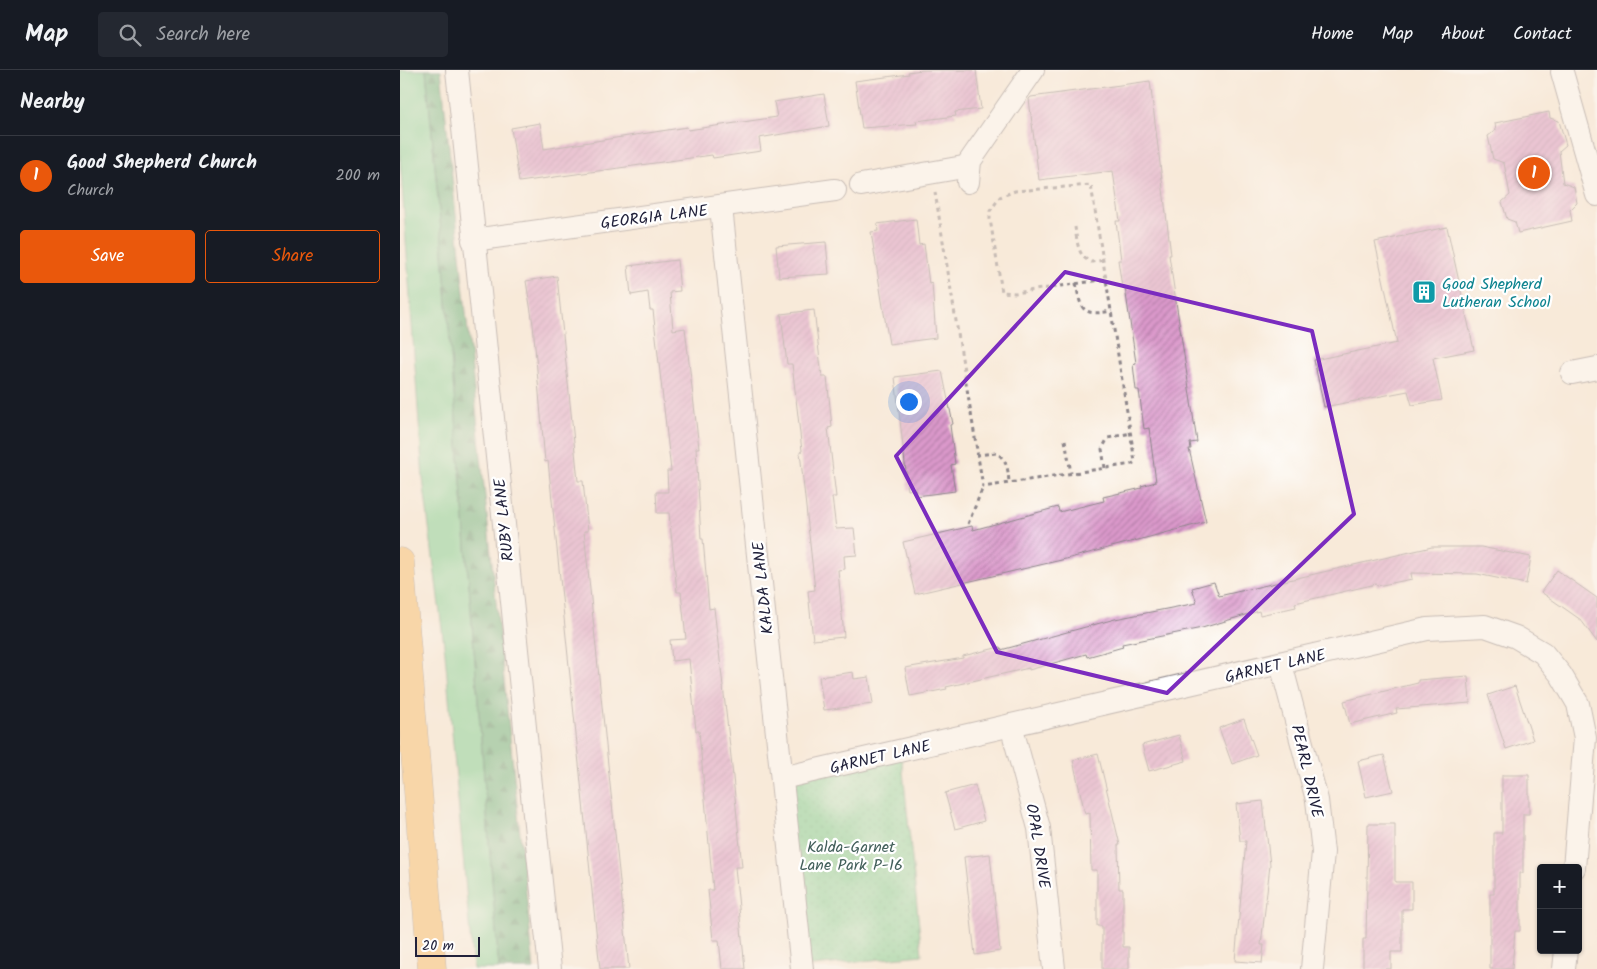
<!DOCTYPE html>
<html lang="en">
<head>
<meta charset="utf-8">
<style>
  :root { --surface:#171b24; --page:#242831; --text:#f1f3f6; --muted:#9ea1a6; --line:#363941; --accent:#ea580c }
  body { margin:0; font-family:Kalam,sans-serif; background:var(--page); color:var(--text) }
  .controls { position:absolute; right:15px; bottom:15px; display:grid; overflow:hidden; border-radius:5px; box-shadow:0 1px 4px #0004 }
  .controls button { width:45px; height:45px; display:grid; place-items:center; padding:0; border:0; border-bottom:1px solid var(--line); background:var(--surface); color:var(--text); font:25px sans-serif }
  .scale { position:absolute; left:15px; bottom:12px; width:65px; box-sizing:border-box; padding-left:5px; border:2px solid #22223b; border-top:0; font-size:14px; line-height:18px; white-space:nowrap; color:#22223b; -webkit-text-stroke:4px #fff; paint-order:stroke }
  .you { position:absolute; left:508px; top:331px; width:18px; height:18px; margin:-12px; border:4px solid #fff; border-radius:50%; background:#1a73e8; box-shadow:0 0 0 8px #1a73e833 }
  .badge { display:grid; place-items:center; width:32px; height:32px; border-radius:50%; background:var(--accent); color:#fff; font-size:16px; font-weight:700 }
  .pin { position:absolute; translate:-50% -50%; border:2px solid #fff; box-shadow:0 1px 5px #0006 }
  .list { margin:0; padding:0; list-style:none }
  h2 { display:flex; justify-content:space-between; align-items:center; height:65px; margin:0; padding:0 20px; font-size:21px }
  h2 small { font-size:16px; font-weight:400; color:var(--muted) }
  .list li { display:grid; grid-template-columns:32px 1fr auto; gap:15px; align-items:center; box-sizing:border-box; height:80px; padding:0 20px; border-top:1px solid var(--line) }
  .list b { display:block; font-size:19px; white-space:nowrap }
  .list p { margin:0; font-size:16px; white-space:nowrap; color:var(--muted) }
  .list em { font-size:16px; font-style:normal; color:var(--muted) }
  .actions { display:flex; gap:10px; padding:15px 20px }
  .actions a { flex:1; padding:11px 0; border:1px solid var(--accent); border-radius:5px; text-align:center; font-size:18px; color:var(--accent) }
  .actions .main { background:var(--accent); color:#fff }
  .icon { flex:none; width:28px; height:28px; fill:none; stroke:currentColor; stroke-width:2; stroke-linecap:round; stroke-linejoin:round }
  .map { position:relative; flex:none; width:1197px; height:899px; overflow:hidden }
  header { display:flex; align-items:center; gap:30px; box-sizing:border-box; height:70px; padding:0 25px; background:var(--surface); border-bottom:1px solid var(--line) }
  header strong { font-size:24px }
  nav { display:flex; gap:28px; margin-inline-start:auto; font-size:18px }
  .search { width:350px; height:45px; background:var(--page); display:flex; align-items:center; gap:12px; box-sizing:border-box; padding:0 18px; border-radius:5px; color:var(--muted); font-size:19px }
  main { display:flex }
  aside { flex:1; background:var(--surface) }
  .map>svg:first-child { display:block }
  .grass { fill:#7dd194; stroke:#507a68 }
  .forest { fill:url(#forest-firs); stroke:#446a5c }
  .park { fill:url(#park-dots); stroke:#507a68 }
  .building { fill:url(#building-hatch) }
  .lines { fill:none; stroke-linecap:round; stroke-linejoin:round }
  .minor-casing { stroke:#8d868a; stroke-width:24 }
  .highway-casing { stroke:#8d868a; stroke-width:29 }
  .path { stroke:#8d868a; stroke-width:3; stroke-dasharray:4 4; stroke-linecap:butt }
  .minor { stroke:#fff; stroke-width:22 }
  .highway { stroke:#f9bf6d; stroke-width:28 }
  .marked { fill:none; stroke:#7b2cbf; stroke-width:4; stroke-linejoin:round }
  .labels { text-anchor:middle; stroke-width:4.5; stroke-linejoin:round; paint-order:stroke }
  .street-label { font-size:16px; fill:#22223b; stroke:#fff }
  .culture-label { font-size:16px; fill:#0d838f; stroke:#fff; text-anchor:start }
  .park-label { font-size:16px; fill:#425f5a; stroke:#fff }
</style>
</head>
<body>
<header>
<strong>Map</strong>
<div class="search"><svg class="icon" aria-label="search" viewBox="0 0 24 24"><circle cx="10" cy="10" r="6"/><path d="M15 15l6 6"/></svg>Search here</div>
<nav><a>Home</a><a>Map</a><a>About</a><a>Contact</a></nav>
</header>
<main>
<aside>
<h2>Nearby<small></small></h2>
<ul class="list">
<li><span class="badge">1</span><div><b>Good Shepherd Church</b><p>Church</p></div><em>200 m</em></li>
</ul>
<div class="actions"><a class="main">Save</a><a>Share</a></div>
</aside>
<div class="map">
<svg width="1197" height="899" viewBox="0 0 1197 899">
  <defs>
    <pattern id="forest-firs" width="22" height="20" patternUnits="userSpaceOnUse" patternTransform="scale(1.25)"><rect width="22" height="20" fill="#66b37e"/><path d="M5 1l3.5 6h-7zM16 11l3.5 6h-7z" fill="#549168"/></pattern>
    <pattern id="park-dots" width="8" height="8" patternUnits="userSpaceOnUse" patternTransform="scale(1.25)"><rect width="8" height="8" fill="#7dd194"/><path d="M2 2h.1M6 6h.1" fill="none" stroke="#6cb380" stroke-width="1.8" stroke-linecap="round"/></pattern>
    <pattern id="building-hatch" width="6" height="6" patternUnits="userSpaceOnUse" patternTransform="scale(1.25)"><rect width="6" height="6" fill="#db99cb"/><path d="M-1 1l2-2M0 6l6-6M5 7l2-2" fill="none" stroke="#b17ca6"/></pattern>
  </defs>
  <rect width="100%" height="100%" fill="#fff"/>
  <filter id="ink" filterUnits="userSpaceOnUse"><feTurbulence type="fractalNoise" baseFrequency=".02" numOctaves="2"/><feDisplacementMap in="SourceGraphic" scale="10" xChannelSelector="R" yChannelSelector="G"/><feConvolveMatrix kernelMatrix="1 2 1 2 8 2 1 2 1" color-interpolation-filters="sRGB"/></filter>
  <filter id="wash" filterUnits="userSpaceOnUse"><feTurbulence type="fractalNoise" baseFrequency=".0096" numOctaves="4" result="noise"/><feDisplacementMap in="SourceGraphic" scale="20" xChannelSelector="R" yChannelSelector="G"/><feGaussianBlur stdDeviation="1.12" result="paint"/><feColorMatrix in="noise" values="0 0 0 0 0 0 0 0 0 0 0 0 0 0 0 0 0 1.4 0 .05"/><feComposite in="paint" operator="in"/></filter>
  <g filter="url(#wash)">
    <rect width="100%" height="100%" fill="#f8ead9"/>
    <!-- grass -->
    <polygon class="grass" points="0,0 26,0 43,182 99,899 73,899 45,583 23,409 0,87"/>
    <!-- forest -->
    <polygon class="forest" points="26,0 41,0 134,899 99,899 43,182"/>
    <!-- park -->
    <polygon class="park" points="501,682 522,885 402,897 382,708"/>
    <g id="blocks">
      <!-- building -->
      <g class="building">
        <polygon points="522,0 576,0 581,39 555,42 556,46 516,51 517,54 462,58 455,11 509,4 508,2"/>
        <polygon points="750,11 771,185 769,185 797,372 790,373 791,379 789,379 806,452 670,488 515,524 503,472 572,456 573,460 658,437 659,442 704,431 703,427 742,418 741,416 756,412 749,358 744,359 739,320 736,320 733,294 736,293 729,245 725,217 722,217 718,190 721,190 716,151 720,151 713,101 639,110 629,29 631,27"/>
        <polygon points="424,24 429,56 359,68 361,81 313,88 312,85 119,112 111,58 140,53 144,79 287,57 288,60 377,47 374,32"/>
        <polygon points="1149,42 1150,48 1159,51 1166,75 1159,81 1163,113 1174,117 1177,133 1170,140 1172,151 1118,163 1115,152 1107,149 1102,132 1110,125 1104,93 1093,89 1088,66 1096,60 1095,53"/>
        <polygon points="516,149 519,175 524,174 529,214 532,213 536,268 489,274 471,162 478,161 477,154"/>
        <polygon points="1047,157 1074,280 1033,288 1042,330 1012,335 1008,321 924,337 914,290 997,273 975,172"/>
        <polygon points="426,172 429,204 379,207 376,176"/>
        <polygon points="277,190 280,221 270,222 273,260 285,258 299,378 296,378 301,469 303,469 309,539 314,538 330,677 342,797 335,797 345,899 322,899 319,870 313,870 308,820 313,820 299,661 296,661 289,589 272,591 270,570 286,569 281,522 277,522 269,443 257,443 256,422 268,422 267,401 271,401 253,240 250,240 248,222 231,225 228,196"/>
        <polygon points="157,206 178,411 183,411 188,461 184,461 229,899 200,899 148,391 145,392 133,254 126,211"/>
        <polygon points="414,240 422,307 427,307 432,357 428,358 436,427 432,427 436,459 454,458 457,485 444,486 445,499 438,500 444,567 413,570 408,521 415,520 400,382 402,381 392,294 387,294 381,244"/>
        <polygon points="542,301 553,354 550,355 555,394 551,395 555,421 516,426 515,419 508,420 495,307"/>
        <polygon points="1032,477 1081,477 1131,487 1126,514 1077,504 1011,503 1012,509 977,516 976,514 895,533 896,537 860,545 859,541 802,558 722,574 723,577 687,587 686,584 629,600 629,598 546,617 547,619 510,626 505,598 563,588 563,586 600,577 601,580 715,549 797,533 792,518 814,512 819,526"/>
        <polygon points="1157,500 1197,528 1197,572 1181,550 1141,522"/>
        <polygon points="453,602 454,609 469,607 473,634 424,640 419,607"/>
        <polygon points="1068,606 1070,633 996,639 997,643 950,654 944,631 1018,613 1018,610"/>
        <polygon points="1115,616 1133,670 1106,679 1088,625"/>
        <polygon points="844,649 857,685 832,694 819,658"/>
        <polygon points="779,665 786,691 749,701 742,675"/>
        <polygon points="698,684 720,775 718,775 719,819 723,819 723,877 729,877 729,899 702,899 702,856 697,856 697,800 691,800 690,743 685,744 673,690"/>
        <polygon points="984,685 993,721 966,727 958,691"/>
        <polygon points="1102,705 1129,705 1129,744 1123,744 1123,803 1120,803 1120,861 1115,861 1112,899 1090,899 1090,824 1094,824 1094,763 1102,763"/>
        <polygon points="575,715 584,751 555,759 545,723"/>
        <polygon points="863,731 870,795 861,875 864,875 862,893 835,891 846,771 840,771 836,734"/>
        <polygon points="968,754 995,754 995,812 1012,812 1012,839 1002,839 1002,882 991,882 991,899 963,899 963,869 966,869"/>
        <polygon points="590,784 600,881 575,885 564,787"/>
      </g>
    </g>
  </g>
  <g filter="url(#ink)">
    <use href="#blocks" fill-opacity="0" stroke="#8d868a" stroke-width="1"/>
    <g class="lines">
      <!-- minor casing -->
      <g class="minor-casing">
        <g id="minor">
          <polyline points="57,0 150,899"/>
          <polyline points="1162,2 1197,125"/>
          <polyline points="568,112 570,91 633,0"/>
          <polyline points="461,115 569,96"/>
          <polyline points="321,137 402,899"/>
          <polyline points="73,170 435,120"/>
          <polyline points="1172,303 1197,298"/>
          <polyline points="881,594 917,730 923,782 912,899"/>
          <polyline points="611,655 639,758 654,899"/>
          <polyline points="382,708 1027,559 1085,556 1116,567 1143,583 1161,605 1178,634 1185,668 1174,798"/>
          <polyline points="1164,899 1166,880"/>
        </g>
      </g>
      <!-- highway casing -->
      <g class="highway-casing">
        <polyline id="highway" points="0,492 32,899"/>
      </g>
      <!-- path -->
      <g class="path">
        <polyline points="535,122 583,417 732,394 735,392 691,115 615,121 600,127 590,141 590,149 602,222 615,223 707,209"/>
        <path d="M675,157C677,169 677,188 692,192L704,190"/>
        <path d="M676,213C681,242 683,246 712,241"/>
        <polyline points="665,370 671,403"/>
        <path d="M576,385L597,383C608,392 608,400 609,413"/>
        <polyline points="705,398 702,379 708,368 731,363"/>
        <polyline points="568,454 583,417"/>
      </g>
      <!-- minor -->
      <use href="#minor" class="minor"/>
      <!-- highway -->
      <use href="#highway" class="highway"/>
    </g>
  </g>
  <!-- marked area -->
  <path d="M0 0H1197V899H0ZM665,202L912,261L954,444L767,623L597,582L496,386Z" fill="#f8ead9" fill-opacity=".55" fill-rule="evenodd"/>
  <path class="marked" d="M665,202L912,261L954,444L767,623L597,582L496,386Z"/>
  <!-- icons -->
  <defs>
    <g id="building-square" transform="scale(1.25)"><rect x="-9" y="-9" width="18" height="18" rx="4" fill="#0f9aa8" stroke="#fff"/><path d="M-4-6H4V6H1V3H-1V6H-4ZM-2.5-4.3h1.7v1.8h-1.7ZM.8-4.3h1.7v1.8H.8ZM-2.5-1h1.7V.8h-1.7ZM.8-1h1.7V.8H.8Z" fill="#fff"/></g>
  </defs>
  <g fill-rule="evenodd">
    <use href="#building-square" x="1024" y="222"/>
  </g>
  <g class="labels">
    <!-- street labels -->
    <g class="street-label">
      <text transform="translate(254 146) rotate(-7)" y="6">GEORGIA LANE</text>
      <text transform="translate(103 450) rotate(-96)" y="6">RUBY LANE</text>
      <text transform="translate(362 518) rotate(-96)" y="6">KALDA LANE</text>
      <text transform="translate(875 595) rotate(-13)" y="6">GARNET LANE</text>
      <text transform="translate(480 686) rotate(-13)" y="6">GARNET LANE</text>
      <text transform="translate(908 701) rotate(77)" y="6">PEARL DRIVE</text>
      <text transform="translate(639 776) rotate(81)" y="6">OPAL DRIVE</text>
    </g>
    <!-- culture labels -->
    <g class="culture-label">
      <text x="1042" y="219">Good Shepherd<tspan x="1042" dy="18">Lutheran School</tspan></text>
    </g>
    <!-- park labels -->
    <g class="park-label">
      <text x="451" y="782">Kalda-Garnet<tspan x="451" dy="18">Lane Park P-16</tspan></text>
    </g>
  </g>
</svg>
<div class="controls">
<button>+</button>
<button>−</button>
</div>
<div class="scale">20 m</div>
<div class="you"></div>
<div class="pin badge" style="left:1134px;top:103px">1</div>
</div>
</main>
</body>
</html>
